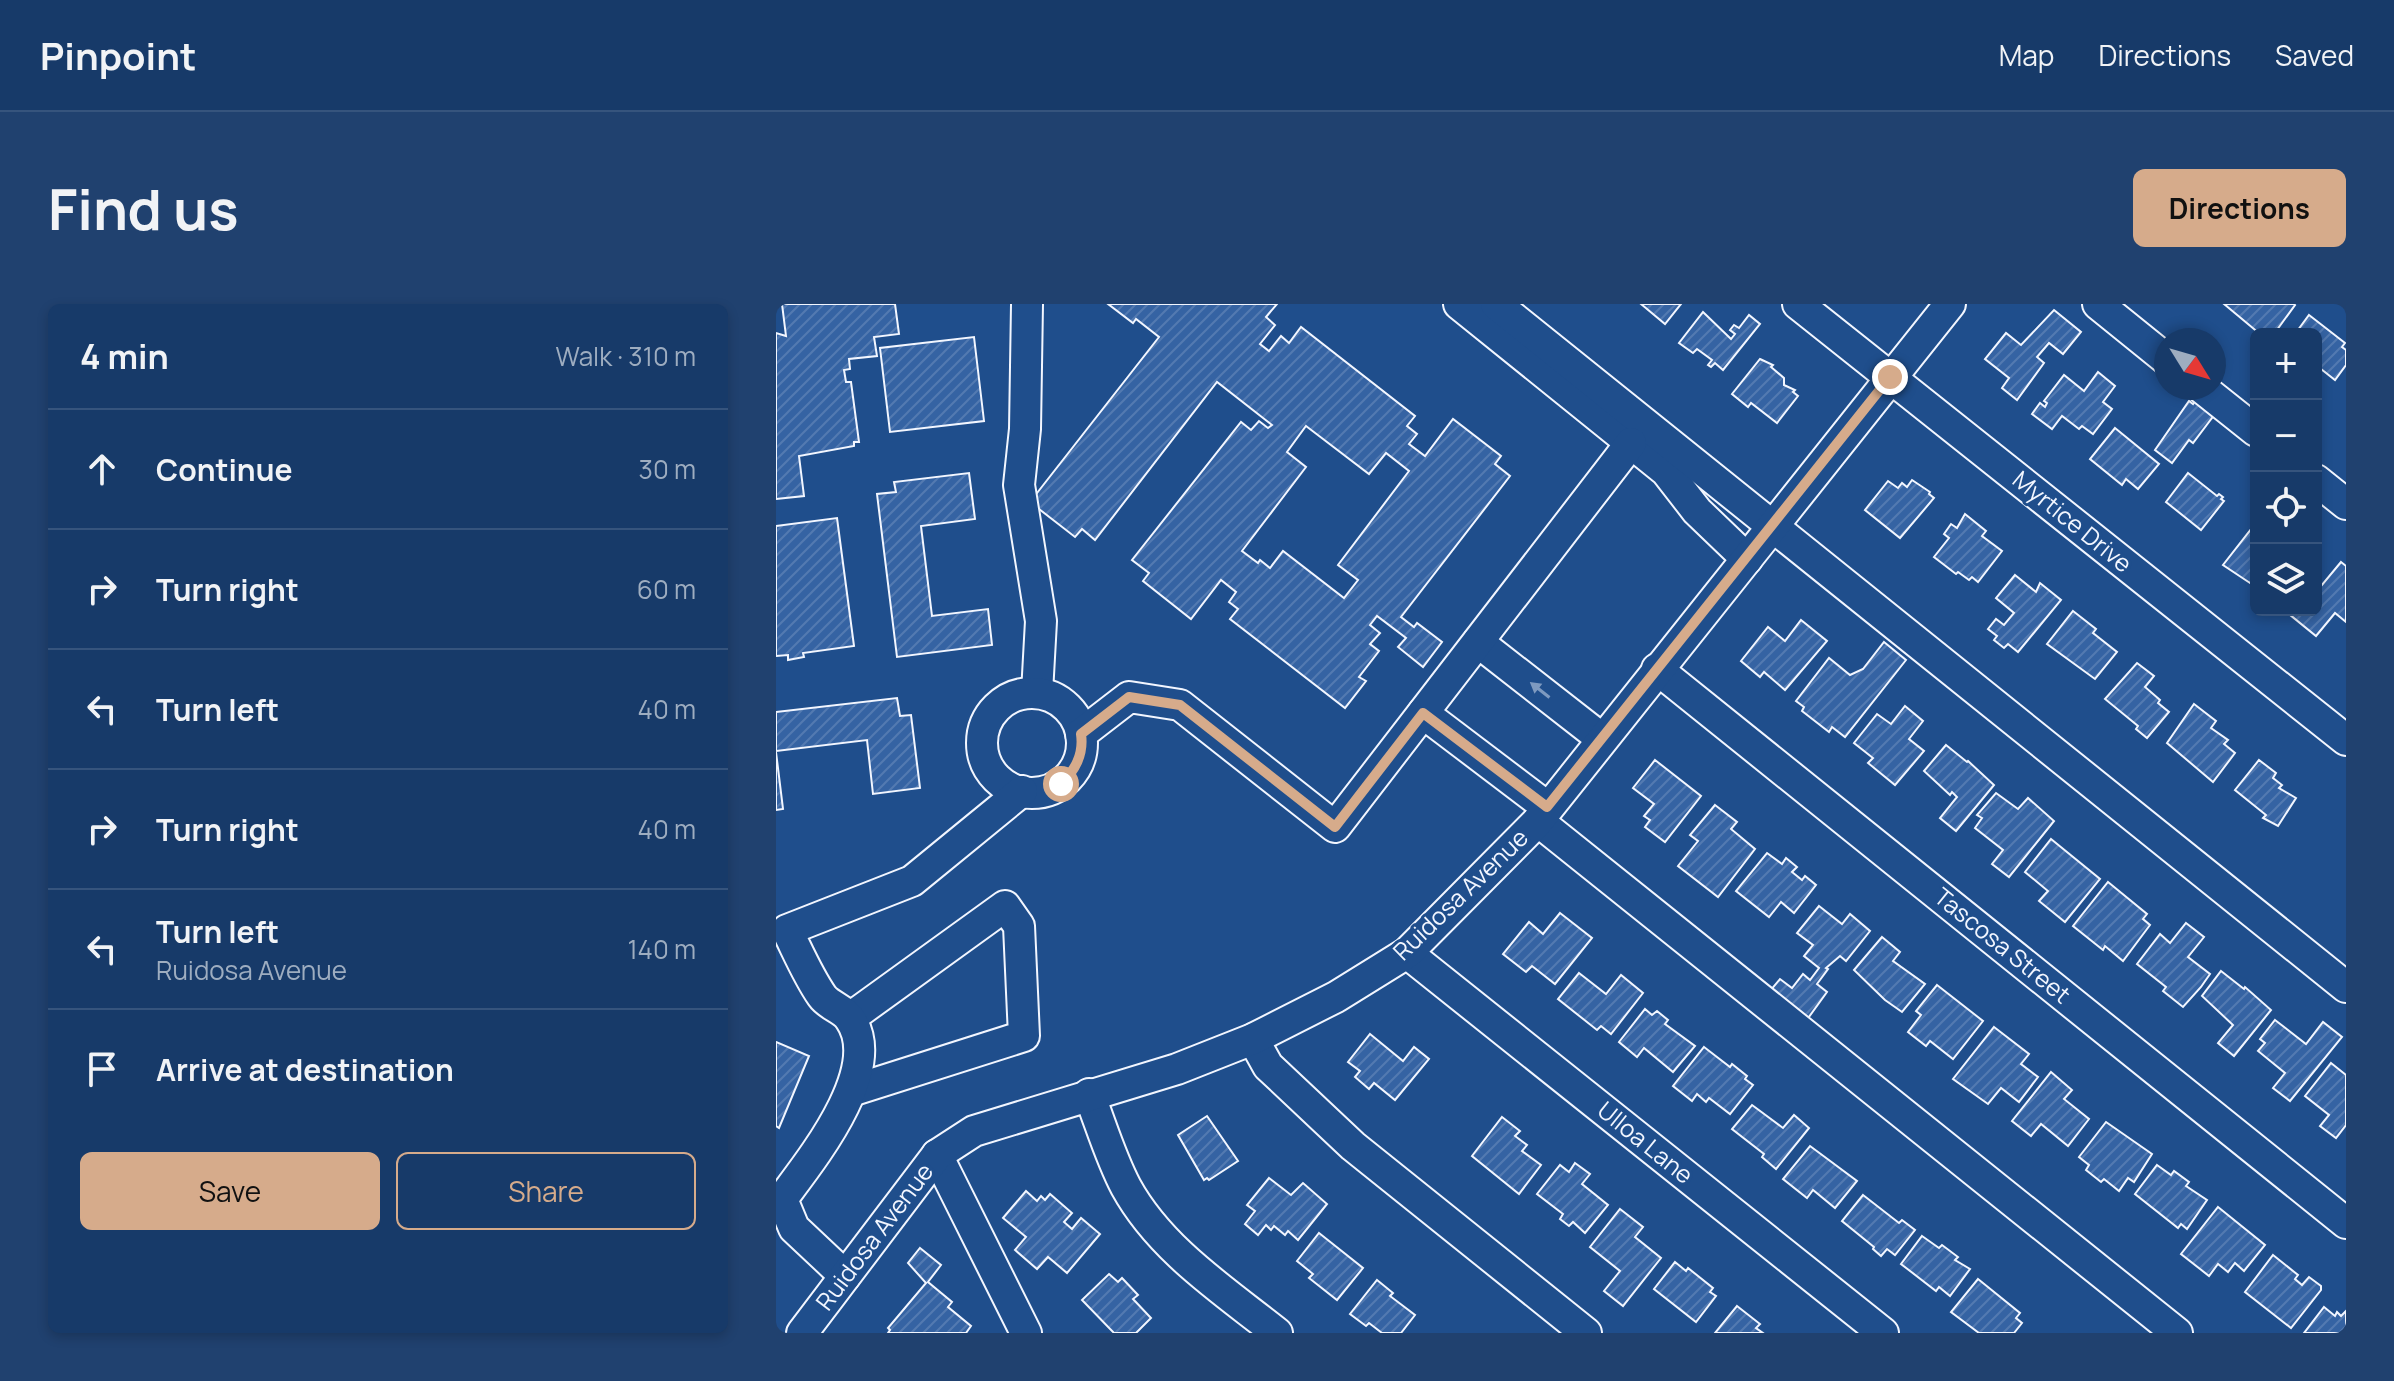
<!DOCTYPE html>
<html lang="en">
<head>
<meta charset="utf-8">
<style>
  :root { --surface:#173a69; --page:#20416f; --text:#f1f3f6; --muted:#9eadc0; --line:#36547d; --accent:#d6ab8b }
  body { margin:0; font-family:Manrope,sans-serif; background:var(--page); color:var(--text) }
  .controls { position:absolute; right:24px; top:24px; display:grid; overflow:hidden; border-radius:12px; box-shadow:0 4px 12px #0003 }
  .controls button { width:72px; height:72px; display:grid; place-items:center; padding:0; border:0; border-bottom:2px solid var(--line); background:var(--surface); color:var(--text); font:40px sans-serif }
  .compass { position:absolute; left:1378px; top:24px; width:72px; height:72px; border-radius:50%; background:var(--surface); box-shadow:0 4px 12px #0003; rotate:127deg }
  .stop { position:absolute; width:24px; height:24px; margin:-18px; border:6px solid #d6ab8b; border-radius:50%; background:#fff }
  .stop.end { background:#d6ab8b; border-color:#fff; box-shadow:0 2px 8px #0008 }
  .list { margin:0; padding:0; list-style:none }
  h2 { display:flex; justify-content:space-between; align-items:center; height:104px; margin:0; padding:0 32px; font-size:34px }
  h2 small { font-size:26px; font-weight:400; color:var(--muted) }
  .list li { display:grid; grid-template-columns:52px 1fr auto; gap:24px; align-items:center; box-sizing:border-box; height:120px; padding:0 32px; border-top:2px solid var(--line) }
  .list b { display:block; font-size:30px; white-space:nowrap }
  .list p { margin:0; font-size:26px; white-space:nowrap; color:var(--muted) }
  .list em { font-size:26px; font-style:normal; color:var(--muted) }
  .actions { display:flex; gap:16px; padding:24px 32px }
  .actions a { flex:1; padding:18px 0; border:2px solid var(--accent); border-radius:12px; text-align:center; font-size:28px; color:var(--accent) }
  .actions .main { background:var(--accent); color:#111 }
  .icon { flex:none; width:44px; height:44px; fill:none; stroke:currentColor; stroke-width:2; stroke-linecap:round; stroke-linejoin:round }
  .map { position:relative; flex:none; width:1570px; height:1029px; overflow:hidden; border-radius:12px }
  header { display:flex; align-items:center; gap:48px; box-sizing:border-box; height:112px; padding:0 40px; background:var(--surface); border-bottom:2px solid var(--line) }
  header strong { font-size:38px }
  nav { display:flex; gap:44px; margin-inline-start:auto; font-size:28px }
  .intro { display:flex; align-items:center; justify-content:space-between; box-sizing:border-box; height:192px; padding:0 48px }
  h1 { margin:0; font-size:56px }
  .button { padding:20px 36px; border-radius:12px; background:var(--accent); color:#111; font-size:28px; font-weight:700 }
  main { display:flex; gap:48px; padding:0 48px }
  aside { flex:1; background:var(--surface); border-radius:12px; box-shadow:0 4px 12px #0003 }
  .map>svg:first-child { display:block }
  .building { fill:url(#building-hatch); stroke:#f2f6ff; stroke-width:2; fill-rule:evenodd }
  .lines { fill:none; stroke-linecap:round; stroke-linejoin:round }
  .minor-casing { stroke:#f2f6ff; stroke-width:34 }
  .minor { stroke:#1f4e8c; stroke-width:30 }
  .oneway { fill:#7e9ac0 }
  .route { stroke:#d6ab8b; stroke-width:10 }
  .labels { text-anchor:middle; stroke-width:6; stroke-linejoin:round; paint-order:stroke }
  .street-label { font-size:24px; fill:#f2f6ff; stroke:#1f4e8c }
</style>
</head>
<body>
<header>
<strong>Pinpoint</strong>
<nav><a>Map</a><a>Directions</a><a>Saved</a></nav>
</header>
<div class="intro"><h1>Find us</h1><a class="button">Directions</a></div>
<main>
<aside>
<h2>4 min<small>Walk · 310 m</small></h2>
<ul class="list">
<li><svg class="icon" aria-label="ahead" viewBox="0 0 24 24"><path d="M12 20V5M6 11l6-6 6 6"/></svg><div><b>Continue</b></div><em>30 m</em></li>
<li><svg class="icon" aria-label="right" viewBox="0 0 24 24"><path d="M7 20v-9h11M14 6l5 5-5 5"/></svg><div><b>Turn right</b></div><em>60 m</em></li>
<li><svg class="icon" aria-label="left" viewBox="0 0 24 24"><path d="M17 20v-9H6M10 6l-5 5 5 5"/></svg><div><b>Turn left</b></div><em>40 m</em></li>
<li><svg class="icon" aria-label="right" viewBox="0 0 24 24"><path d="M7 20v-9h11M14 6l5 5-5 5"/></svg><div><b>Turn right</b></div><em>40 m</em></li>
<li><svg class="icon" aria-label="left" viewBox="0 0 24 24"><path d="M17 20v-9H6M10 6l-5 5 5 5"/></svg><div><b>Turn left</b><p>Ruidosa Avenue</p></div><em>140 m</em></li>
<li><svg class="icon" aria-label="arrive" viewBox="0 0 24 24"><path d="M6 21V4h12l-3 4 3 4H6"/></svg><div><b>Arrive at destination</b></div></li>
</ul>
<div class="actions"><a class="main">Save</a><a>Share</a></div>
</aside>
<div class="map">
<svg width="1570" height="1029" viewBox="0 0 1570 1029">
  <defs>
    <pattern id="building-hatch" width="6" height="6" patternUnits="userSpaceOnUse" patternTransform="scale(2)"><rect width="6" height="6" fill="#3563a3"/><path d="M-1 1l2-2M0 6l6-6M5 7l2-2" fill="none" stroke="#537ab1"/></pattern>
  </defs>
  <rect width="100%" height="100%" fill="#1f4e8c"/>
  <!-- building -->
  <g class="building">
    <polygon points="6,0 119,0 123,30 98,33 101,52 73,55 74,65 68,66 70,78 75,78 83,138 78,138 78,142 23,152 28,192 0,195 0,29 10,32"/>
    <path d="M332,0H501L490,13L499,21L484,40L493,47L505,32L513,39L525,23L639,112L631,122L641,130L633,140L649,152L677,115L725,152L719,160L734,172L625,313L638,323L641,319L666,338L647,363L622,343L630,334L601,312L594,321L604,329L594,340L603,347L583,373L590,377L569,404L454,315L462,305L453,298L460,288L445,276L415,315L367,277L373,269L356,256L465,118L475,126L483,117L492,124L496,121L441,78L319,236L306,225L299,233L254,198L383,33L360,15L357,19ZM530,122L593,170L610,149L633,167L562,261L582,276L568,294L507,247L494,264L484,256L482,259L466,247L530,163L511,148Z"/>
    <polygon points="865,0 905,0 889,20"/>
    <polygon points="1448,0 1518,0 1519,1 1498,30 1484,30"/>
    <polygon points="1278,6 1305,28 1287,50 1273,39 1261,53 1268,59 1241,96 1226,84 1233,74 1209,55 1230,29 1245,41"/>
    <polygon points="927,8 955,35 959,30 954,26 958,21 963,24 973,11 984,20 947,66 939,59 935,63 932,61 936,56 921,45 917,49 903,39"/>
    <polygon points="1533,11 1569,39 1566,43 1570,46 1570,61 1559,76 1540,61 1540,30 1519,30"/>
    <polygon points="198,33 208,117 114,128 104,44"/>
    <polygon points="984,55 997,61 995,63 1008,74 1008,81 1019,86 1017,88 1022,92 1001,119 975,99 972,103 956,90"/>
    <polygon points="1322,68 1339,82 1327,98 1336,105 1317,130 1306,122 1303,125 1286,112 1276,125 1256,110 1264,99 1269,103 1271,99 1268,97 1288,71 1308,87"/>
    <polygon points="1423,91 1442,106 1417,139 1413,136 1396,159 1379,146 1413,97 1417,100"/>
    <polygon points="1339,124 1383,160 1362,185 1350,175 1346,181 1314,155"/>
    <polygon points="193,169 199,215 145,222 156,312 212,305 216,341 121,353 101,190 120,188 118,178"/>
    <polygon points="1412,169 1441,192 1443,190 1447,193 1445,195 1448,197 1425,226 1390,198"/>
    <polygon points="1136,176 1154,188 1153,190 1158,194 1124,234 1089,206 1112,177 1122,184 1126,179 1131,183"/>
    <polygon points="1189,210 1210,227 1206,232 1226,247 1202,278 1196,273 1193,276 1182,268 1180,270 1158,253 1173,234 1168,230 1175,220 1181,224"/>
    <polygon points="61,214 78,342 27,349 28,353 12,356 12,351 0,352 0,222"/>
    <polygon points="1476,224 1480,227 1480,283 1447,261"/>
    <polygon points="1565,258 1570,262 1570,318 1559,309 1540,332 1508,306 1540,306 1540,288"/>
    <polygon points="1239,271 1260,288 1264,279 1285,296 1242,348 1232,340 1228,344 1218,336 1221,332 1212,325 1220,315 1228,321 1238,309 1220,294"/>
    <polygon points="1297,307 1320,325 1317,329 1341,348 1319,375 1271,340"/>
    <polygon points="1025,316 1051,337 1009,386 988,368 984,373 965,357 992,323 1009,337"/>
    <polygon points="1108,338 1130,356 1069,433 1056,423 1053,428 1026,407 1028,403 1020,397 1053,354 1074,371 1087,365"/>
    <polygon points="1361,359 1378,372 1369,383 1384,396 1382,399 1393,408 1371,434 1360,425 1362,422 1329,395"/>
    <polygon points="121,394 124,412 135,411 144,484 97,490 91,436 0,447 0,408"/>
    <polygon points="1418,400 1440,417 1435,424 1452,436 1448,440 1459,449 1437,478 1391,439"/>
    <polygon points="1129,402 1147,417 1133,435 1148,447 1119,481 1092,459 1097,454 1078,439 1101,410 1115,420"/>
    <polygon points="1170,441 1191,458 1192,457 1218,481 1180,527 1164,514 1181,493 1176,488 1174,491 1148,467"/>
    <polygon points="0,448 7,505 0,506"/>
    <polygon points="879,456 925,492 889,538 869,523 874,516 868,512 878,500 857,484"/>
    <polygon points="1483,456 1500,469 1497,474 1506,481 1503,484 1520,494 1502,522 1487,514 1490,511 1459,486"/>
    <polygon points="1220,489 1242,505 1252,494 1278,517 1233,573 1216,560 1227,546 1199,524 1206,514 1201,511"/>
    <polygon points="939,501 961,518 955,525 979,545 942,593 902,562 922,537 914,531"/>
    <polygon points="1275,535 1324,575 1289,618 1263,597 1272,587 1249,568"/>
    <polygon points="991,549 1006,560 1010,554 1021,563 1016,568 1026,576 1029,572 1040,581 1018,609 1005,598 993,613 960,587"/>
    <polygon points="1332,578 1371,610 1367,615 1374,621 1347,657 1329,642 1327,646 1297,622"/>
    <polygon points="1043,602 1066,620 1074,610 1094,627 1070,657 1064,652 1050,664 1052,665 1041,680 1051,688 1030,717 993,688 1004,675 1016,684 1027,670 1034,676 1043,664 1028,652 1037,641 1021,629"/>
    <polygon points="784,609 816,634 779,680 756,662 750,668 727,650 753,618 767,630"/>
    <polygon points="1410,619 1428,633 1412,653 1434,670 1425,683 1407,703 1387,687 1390,683 1361,660 1384,630 1394,639"/>
    <polygon points="1106,633 1124,648 1117,657 1149,680 1126,708 1109,696 1078,666"/>
    <polygon points="1445,667 1468,685 1469,683 1495,706 1458,752 1442,739 1457,721 1426,692"/>
    <polygon points="803,669 830,690 845,671 867,689 835,730 825,722 821,726 782,695"/>
    <polygon points="1161,681 1207,717 1177,755 1154,737 1150,742 1132,728 1145,711 1140,707"/>
    <polygon points="869,705 876,711 881,707 892,716 889,720 919,742 897,768 868,744 861,753 843,738"/>
    <polygon points="1499,716 1530,740 1547,718 1566,733 1514,797 1497,784 1509,769 1482,747 1489,739 1484,735"/>
    <polygon points="1218,723 1253,750 1245,760 1262,773 1243,798 1225,784 1212,800 1177,775"/>
    <polygon points="594,730 627,757 638,743 653,755 619,796 598,779 593,785 579,773 584,767 572,758"/>
    <polygon points="0,738 33,752 3,824 0,822"/>
    <polygon points="928,743 954,763 956,760 971,772 969,775 977,781 954,810 933,794 930,798 921,790 916,797 897,782"/>
    <polygon points="1555,759 1570,771 1570,821 1560,834 1544,822 1553,811 1529,792"/>
    <polygon points="1275,768 1296,786 1288,795 1313,815 1292,842 1265,820 1255,832 1236,817"/>
    <polygon points="976,801 1007,824 1018,811 1033,824 1000,865 986,853 988,850 956,825"/>
    <polygon points="431,812 462,857 433,876 431,874 428,876 402,831"/>
    <polygon points="726,813 744,827 739,832 751,841 746,847 765,861 743,890 696,852"/>
    <polygon points="1330,818 1376,850 1358,878 1352,874 1343,887 1328,875 1325,878 1310,866 1313,861 1303,853"/>
    <polygon points="1034,842 1081,877 1059,904 1037,886 1031,894 1007,875"/>
    <polygon points="799,859 814,870 806,880 832,901 809,929 797,918 793,922 784,915 787,910 761,890 784,861 793,868"/>
    <polygon points="1381,861 1395,871 1398,867 1413,878 1410,882 1431,896 1411,925 1405,920 1402,924 1359,890"/>
    <polygon points="493,874 515,891 527,879 551,900 522,936 512,927 509,931 498,922 495,926 490,921 482,931 469,920 479,907 471,901"/>
    <polygon points="250,887 261,897 265,892 269,896 274,890 296,909 288,918 296,925 305,914 324,930 291,969 272,953 261,965 239,946 250,933 227,914"/>
    <polygon points="1087,891 1123,919 1126,916 1139,926 1119,951 1111,945 1105,952 1097,945 1098,943 1066,917"/>
    <polygon points="1442,903 1489,941 1468,967 1459,959 1452,968 1442,960 1433,972 1405,950"/>
    <polygon points="844,905 867,923 859,933 885,954 847,1002 828,987 844,967 814,943"/>
    <polygon points="543,929 587,964 561,996 533,974 537,970 521,957"/>
    <polygon points="1146,932 1163,944 1166,941 1182,953 1179,956 1194,965 1174,992 1163,983 1160,987 1125,960"/>
    <polygon points="144,944 165,961 152,978 176,998 172,1003 195,1022 190,1029 112,1029 114,1026 112,1024 150,979 132,959"/>
    <polygon points="1497,951 1522,971 1519,975 1526,981 1533,973 1545,982 1545,986 1515,1024 1469,988"/>
    <polygon points="899,958 910,967 912,964 937,984 934,988 940,992 920,1018 878,985"/>
    <polygon points="333,970 342,978 346,974 362,991 357,995 375,1014 360,1029 338,1029 306,996"/>
    <polygon points="1202,975 1244,1009 1240,1014 1246,1019 1238,1029 1203,1029 1175,1008"/>
    <polygon points="601,976 617,989 614,992 639,1011 625,1029 606,1029 593,1019 590,1022 574,1010"/>
    <polygon points="961,1002 984,1020 980,1024 987,1029 939,1029"/>
    <polygon points="1548,1003 1559,1012 1561,1008 1565,1012 1570,1007 1570,1029 1528,1029"/>
  </g>
  <g class="lines">
    <!-- minor casing -->
    <g class="minor-casing">
      <g id="minor">
        <polyline points="251,0 249,125 243,181 265,317 261,389"/>
        <polyline points="683,0 890,167 921,207 971,255"/>
        <polyline points="720,0 1570,683"/>
        <polyline points="1022,0 1570,436"/>
        <polyline points="1322,0 1390,55"/>
        <polyline points="1426,84 1480,127"/>
        <polyline points="1540,176 1570,200"/>
        <polyline points="702,338 825,434"/>
        <polyline points="881,365 1570,919"/>
        <circle cx="256" cy="439" r="50"/>
        <polyline points="647,409 771,503"/>
        <polyline points="305,430 353,393 404,401 559,523 855,139"/>
        <polyline points="762,517 1401,1029"/>
        <polyline points="631,649 1107,1029"/>
        <polyline points="74,714 229,602 243,622 248,732 75,787"/>
        <polyline points="477,735 492,762 577,842 810,1029"/>
        <path d="M313,790C325,821 335,855 350,883C384,945 447,986 501,1029"/>
        <polyline points="161,851 250,1029"/>
        <path d="M69,972L18,924L6,895C35,856 109,765 74,715C68,705 53,702 46,692C32,672 22,648 11,626L136,577L246,487"/>
        <polyline points="26,1029 161,851 198,827 401,765 477,735 560,693 631,649 762,517 1174,0"/>
      </g>
    </g>
    <!-- minor -->
    <use href="#minor" class="minor"/>
  </g>
  <!-- one-way arrows -->
  <defs><path id="oneway-solid" d="M-6-.8H1V-3.2L6.5 0L1 3.2V.8H-6Z" transform="scale(2)"/></defs>
  <use class="oneway" href="#oneway-solid" transform="translate(764 386) rotate(-142)"/>
  <g class="lines">
    <!-- route -->
    <path class="route" d="M285,480C299,466 308,451 305,430L353,393L404,401L559,523L647,409L771,503L1114,73"/>
  </g>
  <g class="labels">
    <!-- street labels -->
    <g class="street-label">
      <text transform="translate(1296 218) rotate(39)" y="8">Myrtice Drive</text>
      <text transform="translate(685 591) rotate(-44)" y="8">Ruidosa Avenue</text>
      <text transform="translate(1226 642) rotate(39)" y="8">Tascosa Street</text>
      <text transform="translate(869 839) rotate(39)" y="8">Ulloa Lane</text>
      <text transform="translate(99 933) rotate(-53)" y="8">Ruidosa Avenue</text>
    </g>
  </g>
</svg>
<div class="controls">
<button>+</button>
<button>−</button>
<button><svg class="icon" aria-label="locate" viewBox="0 0 24 24"><circle cx="12" cy="12" r="6"/><path d="M12 2v4M12 18v4M2 12h4M18 12h4"/></svg></button>
<button><svg class="icon" aria-label="layers" viewBox="0 0 24 24"><path d="M12 4l9 5-9 5-9-5zM3 14l9 5 9-5"/></svg></button>
</div>
<svg class="compass" viewBox="-18 -18 36 36"><path d="M0-13l5 13h-10z" fill="#e53935"/><path d="M0 13l5-13h-10z" fill="#9eadc0"/></svg>
<div class="stop" style="left:285px;top:480px"></div>
<div class="stop end" style="left:1114px;top:73px"></div>
</div>
</main>
</body>
</html>
